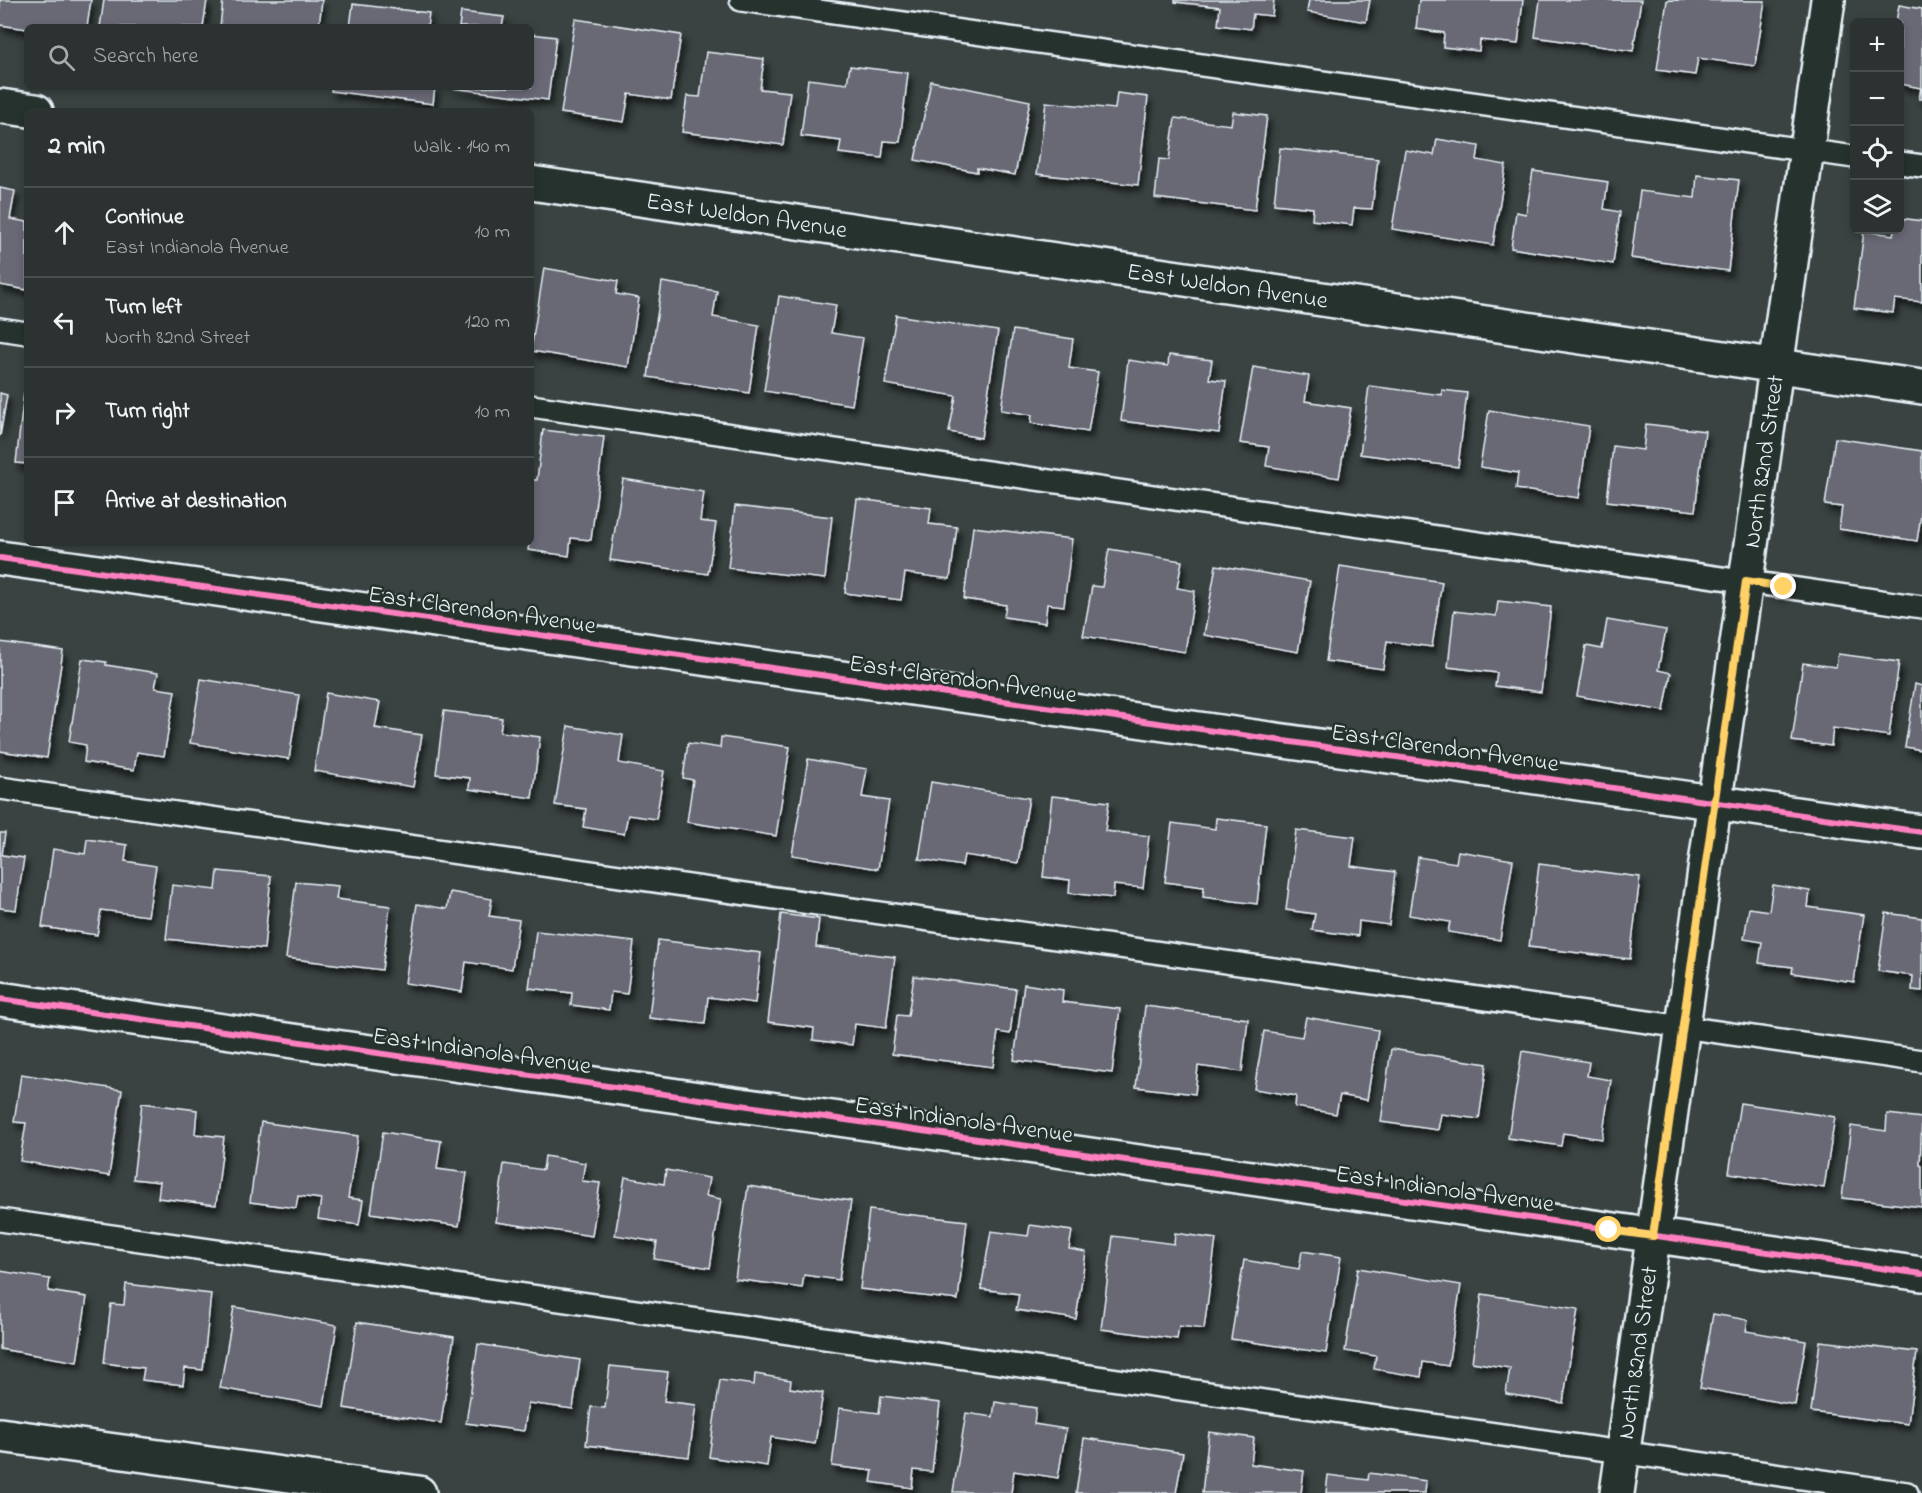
<!DOCTYPE html>
<html lang="en">
<head>
<meta charset="utf-8">
<style>
  :root { --surface:#2c3232; --page:#383e3e; --text:#f1f3f6; --muted:#a6aaac; --line:#484d4d }
  body { margin:0; font-family:"Indie Flower",sans-serif; background:var(--page); color:var(--text) }
  .controls { position:absolute; right:18px; top:18px; display:grid; overflow:hidden; border-radius:9px; box-shadow:0 3px 9px #0003 }
  .controls button { width:54px; height:54px; display:grid; place-items:center; padding:0; border:0; border-bottom:2px solid var(--line); background:var(--surface); color:var(--text); font:30px sans-serif }
  .stop { position:absolute; width:18px; height:18px; margin:-14px; border:4px solid #ffd166; border-radius:50%; background:#fff }
  .stop.end { background:#ffd166; border-color:#fff; box-shadow:0 2px 6px #0008 }
  .list { margin:0; padding:0; list-style:none }
  h2 { display:flex; justify-content:space-between; align-items:center; height:78px; margin:0; padding:0 24px; font-size:26px }
  h2 small { font-size:20px; font-weight:400; color:var(--muted) }
  .list li { display:grid; grid-template-columns:39px 1fr auto; gap:18px; align-items:center; box-sizing:border-box; height:90px; padding:0 24px; border-top:2px solid var(--line) }
  .list b { display:block; font-size:22px; white-space:nowrap }
  .list p { margin:0; font-size:20px; white-space:nowrap; color:var(--muted) }
  .list em { font-size:20px; font-style:normal; color:var(--muted) }
  .icon { flex:none; width:33px; height:33px; fill:none; stroke:currentColor; stroke-width:2; stroke-linecap:round; stroke-linejoin:round }
  .map { position:relative; flex:none; width:1922px; height:1493px; overflow:hidden }
  .search { position:absolute; background:var(--surface); box-shadow:0 3px 9px #0003; left:24px; top:24px; width:510px; height:66px; display:flex; align-items:center; gap:15px; box-sizing:border-box; padding:0 21px; border-radius:9px; color:var(--muted); font-size:22px }
  .panel { position:absolute; background:var(--surface); box-shadow:0 3px 9px #0003; left:24px; top:108px; width:510px; height:438px; border-radius:9px }
  .map>svg:first-child { display:block }
  .building { fill:#696874; stroke:#e8f1f8; stroke-width:1.5; filter:url(#shadow) }
  .lines { fill:none; stroke-linecap:round; stroke-linejoin:round }
  .service-casing { stroke:#e8f1f8; stroke-width:26 }
  .minor-casing { stroke:#e8f1f8; stroke-width:38 }
  .tertiary-casing { stroke:#e8f1f8; stroke-width:38 }
  .service { stroke:#26332d; stroke-width:21 }
  .minor { stroke:#26332d; stroke-width:33 }
  .tertiary { stroke:#26332d; stroke-width:33 }
  .cycleway-casing { stroke:#26332d; stroke-width:10 }
  .cycleway { stroke:#ff80c0; stroke-width:6 }
  .route { stroke:#ffd166; stroke-width:8 }
  .labels { text-anchor:middle; stroke-width:5; stroke-linejoin:round; paint-order:stroke }
  .street-label { font-size:24px; fill:#e8f1f8; stroke:#26332d }
</style>
</head>
<body>
<div class="map">
<svg width="1922" height="1493" viewBox="0 0 1922 1493">
  <defs>
    <filter id="shadow"><feDropShadow dx="3.5" dy="6" stdDeviation="3" flood-color="#0009"/></filter>
  </defs>
  <rect width="100%" height="100%" fill="#3a4342"/>
  <filter id="ink" filterUnits="userSpaceOnUse"><feTurbulence type="fractalNoise" baseFrequency=".0167" numOctaves="2"/><feDisplacementMap in="SourceGraphic" scale="12" xChannelSelector="R" yChannelSelector="G"/><feConvolveMatrix kernelMatrix="1 2 1 2 8 2 1 2 1" color-interpolation-filters="sRGB"/></filter>
  <g filter="url(#ink)">
    <!-- building -->
    <g class="building">
      <polygon points="0,0 91,0 87,27 27,27 27,29 0,25"/>
      <polygon points="104,0 207,0 203,27 100,27"/>
      <polygon points="223,0 322,0 319,27 220,27"/>
      <polygon points="1175,0 1274,0 1272,16 1253,14 1251,29 1218,25 1220,7 1175,2"/>
      <polygon points="1309,0 1370,0 1366,22 1307,12"/>
      <polygon points="1419,0 1523,0 1518,44 1480,40 1479,51 1443,47 1444,33 1416,29"/>
      <polygon points="1540,0 1641,0 1633,51 1535,37"/>
      <polygon points="1667,0 1765,1 1755,66 1698,58 1695,75 1657,70"/>
      <polygon points="353,4 429,13 427,27 350,27"/>
      <polygon points="1899,5 1922,9 1922,99 1919,99 1921,88 1900,84 1900,22 1896,22"/>
      <polygon points="461,12 504,17 502,27 459,27"/>
      <polygon points="575,19 681,35 671,100 629,94 624,122 561,113"/>
      <polygon points="531,34 556,37 548,100 451,88 531,87"/>
      <polygon points="706,52 764,59 760,89 790,92 783,145 682,132 687,96 700,97"/>
      <polygon points="850,66 908,73 900,142 884,141 882,158 839,153 841,141 801,136 808,79 847,84"/>
      <polygon points="931,81 1030,101 1015,175 977,168 977,172 915,160"/>
      <polygon points="332,87 435,87 433,104 331,91"/>
      <polygon points="1117,93 1148,97 1138,185 1037,174 1046,102 1115,109"/>
      <polygon points="1233,112 1267,116 1255,210 1155,198 1159,159 1169,160 1175,118 1231,125"/>
      <polygon points="1437,139 1479,146 1477,160 1506,165 1493,245 1392,229 1405,150 1434,155"/>
      <polygon points="1280,148 1378,159 1372,209 1354,208 1352,225 1312,220 1313,208 1274,204"/>
      <polygon points="1533,171 1608,182 1604,209 1620,212 1613,264 1511,248 1516,212 1526,214"/>
      <polygon points="1697,175 1739,180 1728,271 1631,258 1640,191 1695,198"/>
      <polygon points="0,188 15,191 10,219 27,222 27,290 0,285"/>
      <polygon points="1900,218 1922,221 1922,302 1895,299 1893,313 1854,308 1864,231 1893,235 1894,230 1900,230"/>
      <polygon points="544,268 618,281 616,294 639,298 628,367 531,351"/>
      <polygon points="662,282 717,291 713,317 759,325 749,393 648,377"/>
      <polygon points="779,296 836,305 831,333 863,338 852,405 764,391"/>
      <polygon points="896,315 998,331 981,438 949,432 956,396 885,384"/>
      <polygon points="1013,330 1073,339 1069,368 1098,372 1088,432 1031,423 1032,415 1001,410"/>
      <polygon points="1169,355 1212,360 1209,379 1226,381 1219,433 1121,421 1128,360 1168,366"/>
      <polygon points="1253,367 1309,376 1305,401 1351,408 1339,478 1266,466 1269,447 1240,443"/>
      <polygon points="1369,386 1442,395 1442,390 1467,393 1458,467 1360,454"/>
      <polygon points="0,393 7,395 0,436"/>
      <polygon points="24,393 27,394 27,464 16,463"/>
      <polygon points="1489,410 1589,426 1579,498 1516,489 1518,473 1480,467"/>
      <polygon points="1646,424 1705,431 1695,511 1607,501 1613,446 1643,450"/>
      <polygon points="543,430 604,437 591,540 571,538 569,556 528,550 529,543 531,543 531,480 537,480"/>
      <polygon points="1835,438 1922,451 1922,508 1917,541 1839,529 1842,507 1825,505"/>
      <polygon points="623,479 704,492 700,521 716,523 708,574 610,560"/>
      <polygon points="857,499 931,508 929,524 957,527 950,579 905,573 901,600 845,593"/>
      <polygon points="735,506 832,517 825,579 728,568"/>
      <polygon points="973,527 1072,539 1064,606 1047,604 1045,623 1004,617 1006,605 964,599"/>
      <polygon points="1109,549 1182,561 1177,588 1195,591 1185,652 1083,636 1092,586 1102,587"/>
      <polygon points="1216,565 1310,581 1298,652 1204,635"/>
      <polygon points="1340,566 1442,582 1432,647 1387,641 1383,669 1326,661"/>
      <polygon points="1498,601 1551,607 1541,692 1495,686 1497,673 1448,667 1454,611 1496,616"/>
      <polygon points="1607,620 1666,630 1658,670 1671,673 1664,711 1577,696 1586,646 1602,649"/>
      <polygon points="0,642 63,651 47,758 0,751"/>
      <polygon points="1838,654 1899,662 1889,736 1833,728 1831,746 1792,741 1803,663 1836,667"/>
      <polygon points="82,659 106,662 106,665 158,673 155,688 175,691 164,756 137,752 134,770 84,762 86,745 69,742"/>
      <polygon points="201,679 299,695 289,759 190,743"/>
      <polygon points="1915,684 1922,686 1922,750 1905,747"/>
      <polygon points="326,693 380,702 375,728 422,735 413,787 314,771"/>
      <polygon points="444,711 502,718 500,732 540,737 532,798 469,789 470,778 436,774"/>
      <polygon points="568,726 623,735 619,763 664,771 656,819 628,815 624,834 583,827 586,809 555,805"/>
      <polygon points="721,737 790,747 776,836 687,822 693,780 683,778 688,743 720,748"/>
      <polygon points="808,759 867,769 862,797 889,801 878,869 792,855"/>
      <polygon points="931,782 1029,798 1018,863 964,855 962,866 919,859"/>
      <polygon points="1052,796 1109,802 1105,831 1149,836 1143,888 1114,885 1113,898 1069,893 1070,880 1043,877"/>
      <polygon points="1216,818 1266,824 1257,904 1203,897 1204,887 1165,882 1172,823 1215,829"/>
      <polygon points="1296,830 1355,837 1351,866 1395,872 1389,925 1359,921 1358,936 1312,930 1315,914 1286,910"/>
      <polygon points="0,833 5,833 2,855 24,858 16,910 0,908"/>
      <polygon points="87,839 127,845 125,861 156,866 148,916 101,910 97,935 42,927 53,849 85,854"/>
      <polygon points="1458,851 1513,860 1500,940 1448,932 1450,922 1409,915 1418,857 1456,863"/>
      <polygon points="1539,864 1640,877 1630,959 1529,947"/>
      <polygon points="218,871 271,876 264,949 166,939 172,885 216,890"/>
      <polygon points="296,882 338,886 336,899 390,906 382,970 286,958"/>
      <polygon points="1773,885 1810,891 1808,907 1864,915 1854,982 1792,973 1793,967 1759,963 1762,942 1744,939 1749,908 1769,911"/>
      <polygon points="450,892 492,899 489,916 519,920 512,969 466,962 462,992 405,983 417,904 447,909"/>
      <polygon points="1886,913 1922,918 1922,991 1912,990 1913,976 1878,971"/>
      <polygon points="781,914 819,919 816,947 895,957 886,1028 855,1024 852,1045 813,1040 814,1028 768,1022"/>
      <polygon points="536,931 634,942 627,994 611,992 609,1010 571,1005 572,993 529,988"/>
      <polygon points="658,940 761,953 755,1003 708,997 705,1024 649,1018"/>
      <polygon points="914,976 1016,989 1010,1034 998,1032 993,1067 892,1054 897,1015 908,1016"/>
      <polygon points="1024,984 1063,990 1062,1002 1120,1009 1112,1073 1014,1060"/>
      <polygon points="1145,1006 1248,1019 1242,1072 1198,1066 1195,1094 1136,1087"/>
      <polygon points="1306,1017 1378,1030 1367,1100 1340,1095 1336,1114 1295,1107 1296,1096 1254,1089 1264,1031 1302,1037"/>
      <polygon points="1391,1049 1487,1064 1479,1119 1441,1114 1438,1130 1381,1122"/>
      <polygon points="1522,1051 1589,1062 1587,1076 1611,1080 1602,1139 1563,1133 1561,1146 1508,1138"/>
      <polygon points="21,1074 122,1090 109,1176 20,1161 26,1123 14,1122"/>
      <polygon points="142,1103 197,1110 195,1134 224,1137 216,1205 158,1198 160,1182 133,1179"/>
      <polygon points="1740,1103 1835,1117 1824,1188 1729,1173"/>
      <polygon points="1887,1114 1922,1118 1920,1165 1922,1166 1922,1207 1842,1198 1851,1126 1886,1131"/>
      <polygon points="261,1122 358,1136 348,1198 363,1200 359,1225 318,1219 321,1199 298,1196 296,1208 250,1202"/>
      <polygon points="383,1132 441,1141 437,1169 467,1173 459,1226 371,1213"/>
      <polygon points="545,1156 585,1163 582,1181 600,1183 592,1236 496,1222 504,1164 543,1170"/>
      <polygon points="666,1170 709,1178 706,1196 721,1199 710,1268 654,1259 657,1242 615,1235 625,1177 664,1184"/>
      <polygon points="748,1186 851,1201 839,1280 804,1275 802,1288 735,1279"/>
      <polygon points="869,1210 967,1221 958,1300 860,1289"/>
      <polygon points="1030,1225 1072,1231 1069,1249 1086,1252 1076,1319 1016,1310 1019,1294 981,1289 991,1231 1028,1236"/>
      <polygon points="1175,1233 1216,1239 1204,1329 1179,1326 1177,1339 1101,1329 1113,1236 1174,1244"/>
      <polygon points="1302,1251 1341,1257 1326,1353 1231,1339 1244,1260 1299,1269"/>
      <polygon points="1358,1268 1461,1285 1448,1366 1423,1362 1421,1377 1374,1369 1376,1356 1345,1351"/>
      <polygon points="0,1271 50,1279 48,1291 87,1297 77,1362 0,1349"/>
      <polygon points="126,1284 211,1294 203,1370 185,1368 183,1385 142,1380 144,1368 104,1363 111,1304 124,1305"/>
      <polygon points="1482,1294 1578,1309 1563,1403 1506,1394 1510,1368 1472,1362"/>
      <polygon points="234,1307 337,1325 324,1406 220,1388"/>
      <polygon points="1713,1314 1748,1320 1746,1331 1806,1341 1795,1405 1700,1388"/>
      <polygon points="357,1322 454,1337 441,1423 344,1408"/>
      <polygon points="1820,1341 1917,1352 1908,1424 1811,1412"/>
      <polygon points="478,1344 580,1360 573,1409 528,1403 524,1431 466,1423"/>
      <polygon points="610,1366 668,1372 664,1401 696,1405 689,1457 586,1445 591,1407 605,1408"/>
      <polygon points="755,1374 791,1380 790,1388 823,1393 815,1444 771,1437 767,1466 709,1457 720,1380 754,1385"/>
      <polygon points="881,1396 940,1403 932,1472 914,1470 912,1488 871,1482 873,1471 832,1466 839,1408 879,1413"/>
      <polygon points="995,1402 1036,1408 1034,1424 1066,1429 1058,1478 1014,1471 1011,1493 953,1492 966,1413 993,1417"/>
      <polygon points="1209,1432 1254,1438 1251,1464 1304,1471 1301,1493 1202,1493"/>
      <polygon points="1084,1438 1183,1453 1176,1493 1076,1493"/>
      <polygon points="1369,1473 1426,1481 1425,1493 1326,1493 1328,1475 1368,1480"/>
    </g>
    <g class="lines">
      <!-- service casing -->
      <g class="service-casing">
        <g id="service">
          <polyline points="741,0 1854,157"/>
          <polyline points="1900,163 1922,166"/>
          <polyline points="0,329 27,333"/>
          <polyline points="531,406 1922,607"/>
          <polyline points="0,788 1922,1061"/>
          <polyline points="0,1220 1907,1493"/>
        </g>
      </g>
      <!-- minor casing -->
      <g class="minor-casing">
        <g id="minor">
          <polyline points="0,106 36,111"/>
          <path id="s1" d="M531,183L1922,387"/>
          <polyline points="0,558 1922,832"/>
          <polyline points="0,999 1922,1274"/>
          <polyline points="0,1435 419,1493"/>
        </g>
      </g>
      <!-- tertiary casing -->
      <g class="tertiary-casing">
        <g id="tertiary">
          <path id="s2" d="M1617,1493L1828,0"/>
        </g>
      </g>
      <!-- service -->
      <use href="#service" class="service"/>
      <!-- minor -->
      <use href="#minor" class="minor"/>
      <!-- tertiary -->
      <use href="#tertiary" class="tertiary"/>
      <!-- cycleway casing -->
      <g class="cycleway-casing">
        <g id="cycleway">
          <polyline points="0,558 1922,832"/>
          <polyline points="0,999 1922,1274"/>
        </g>
      </g>
      <!-- cycleway -->
      <use href="#cycleway" class="cycleway"/>
    </g>
  </g>
  <g class="lines" filter="url(#ink)">
    <!-- route -->
    <polyline class="route" points="1609,1230 1653,1236 1746,581 1784,587"/>
  </g>
  <g class="labels">
    <!-- street labels -->
    <g class="street-label">
      <text dy="8" stroke="none"><textPath href="#s1" startOffset="218">East Weldon Avenue</textPath></text>
      <text dy="8" stroke="none"><textPath href="#s1" startOffset="704">East Weldon Avenue</textPath></text>
      <text dy="8" stroke="none"><textPath href="#s2" startOffset="1042">North 82nd Street</textPath></text>
      <text transform="translate(482 609) rotate(8)" y="8">East Clarendon Avenue</text>
      <text transform="translate(963 678) rotate(8)" y="8">East Clarendon Avenue</text>
      <text transform="translate(1445 747) rotate(8)" y="8">East Clarendon Avenue</text>
      <text transform="translate(482 1050) rotate(8)" y="8">East Indianola Avenue</text>
      <text transform="translate(964 1119) rotate(8)" y="8">East Indianola Avenue</text>
      <text transform="translate(1445 1188) rotate(8)" y="8">East Indianola Avenue</text>
      <text dy="8" stroke="none"><textPath href="#s2" startOffset="142">North 82nd Street</textPath></text>
    </g>
  </g>
</svg>
<div class="controls">
<button>+</button>
<button>−</button>
<button><svg class="icon" aria-label="locate" viewBox="0 0 24 24"><circle cx="12" cy="12" r="6"/><path d="M12 2v4M12 18v4M2 12h4M18 12h4"/></svg></button>
<button><svg class="icon" aria-label="layers" viewBox="0 0 24 24"><path d="M12 4l9 5-9 5-9-5zM3 14l9 5 9-5"/></svg></button>
</div>
<div class="stop" style="left:1609px;top:1230px"></div>
<div class="stop end" style="left:1784px;top:587px"></div>
<div class="search"><svg class="icon" aria-label="search" viewBox="0 0 24 24"><circle cx="10" cy="10" r="6"/><path d="M15 15l6 6"/></svg>Search here</div>
<section class="panel">
<h2>2 min<small>Walk · 140 m</small></h2>
<ul class="list">
<li><svg class="icon" aria-label="ahead" viewBox="0 0 24 24"><path d="M12 20V5M6 11l6-6 6 6"/></svg><div><b>Continue</b><p>East Indianola Avenue</p></div><em>10 m</em></li>
<li><svg class="icon" aria-label="left" viewBox="0 0 24 24"><path d="M17 20v-9H6M10 6l-5 5 5 5"/></svg><div><b>Turn left</b><p>North 82nd Street</p></div><em>120 m</em></li>
<li><svg class="icon" aria-label="right" viewBox="0 0 24 24"><path d="M7 20v-9h11M14 6l5 5-5 5"/></svg><div><b>Turn right</b></div><em>10 m</em></li>
<li><svg class="icon" aria-label="arrive" viewBox="0 0 24 24"><path d="M6 21V4h12l-3 4 3 4H6"/></svg><div><b>Arrive at destination</b></div></li>
</ul>
</section>
</div>
</body>
</html>
